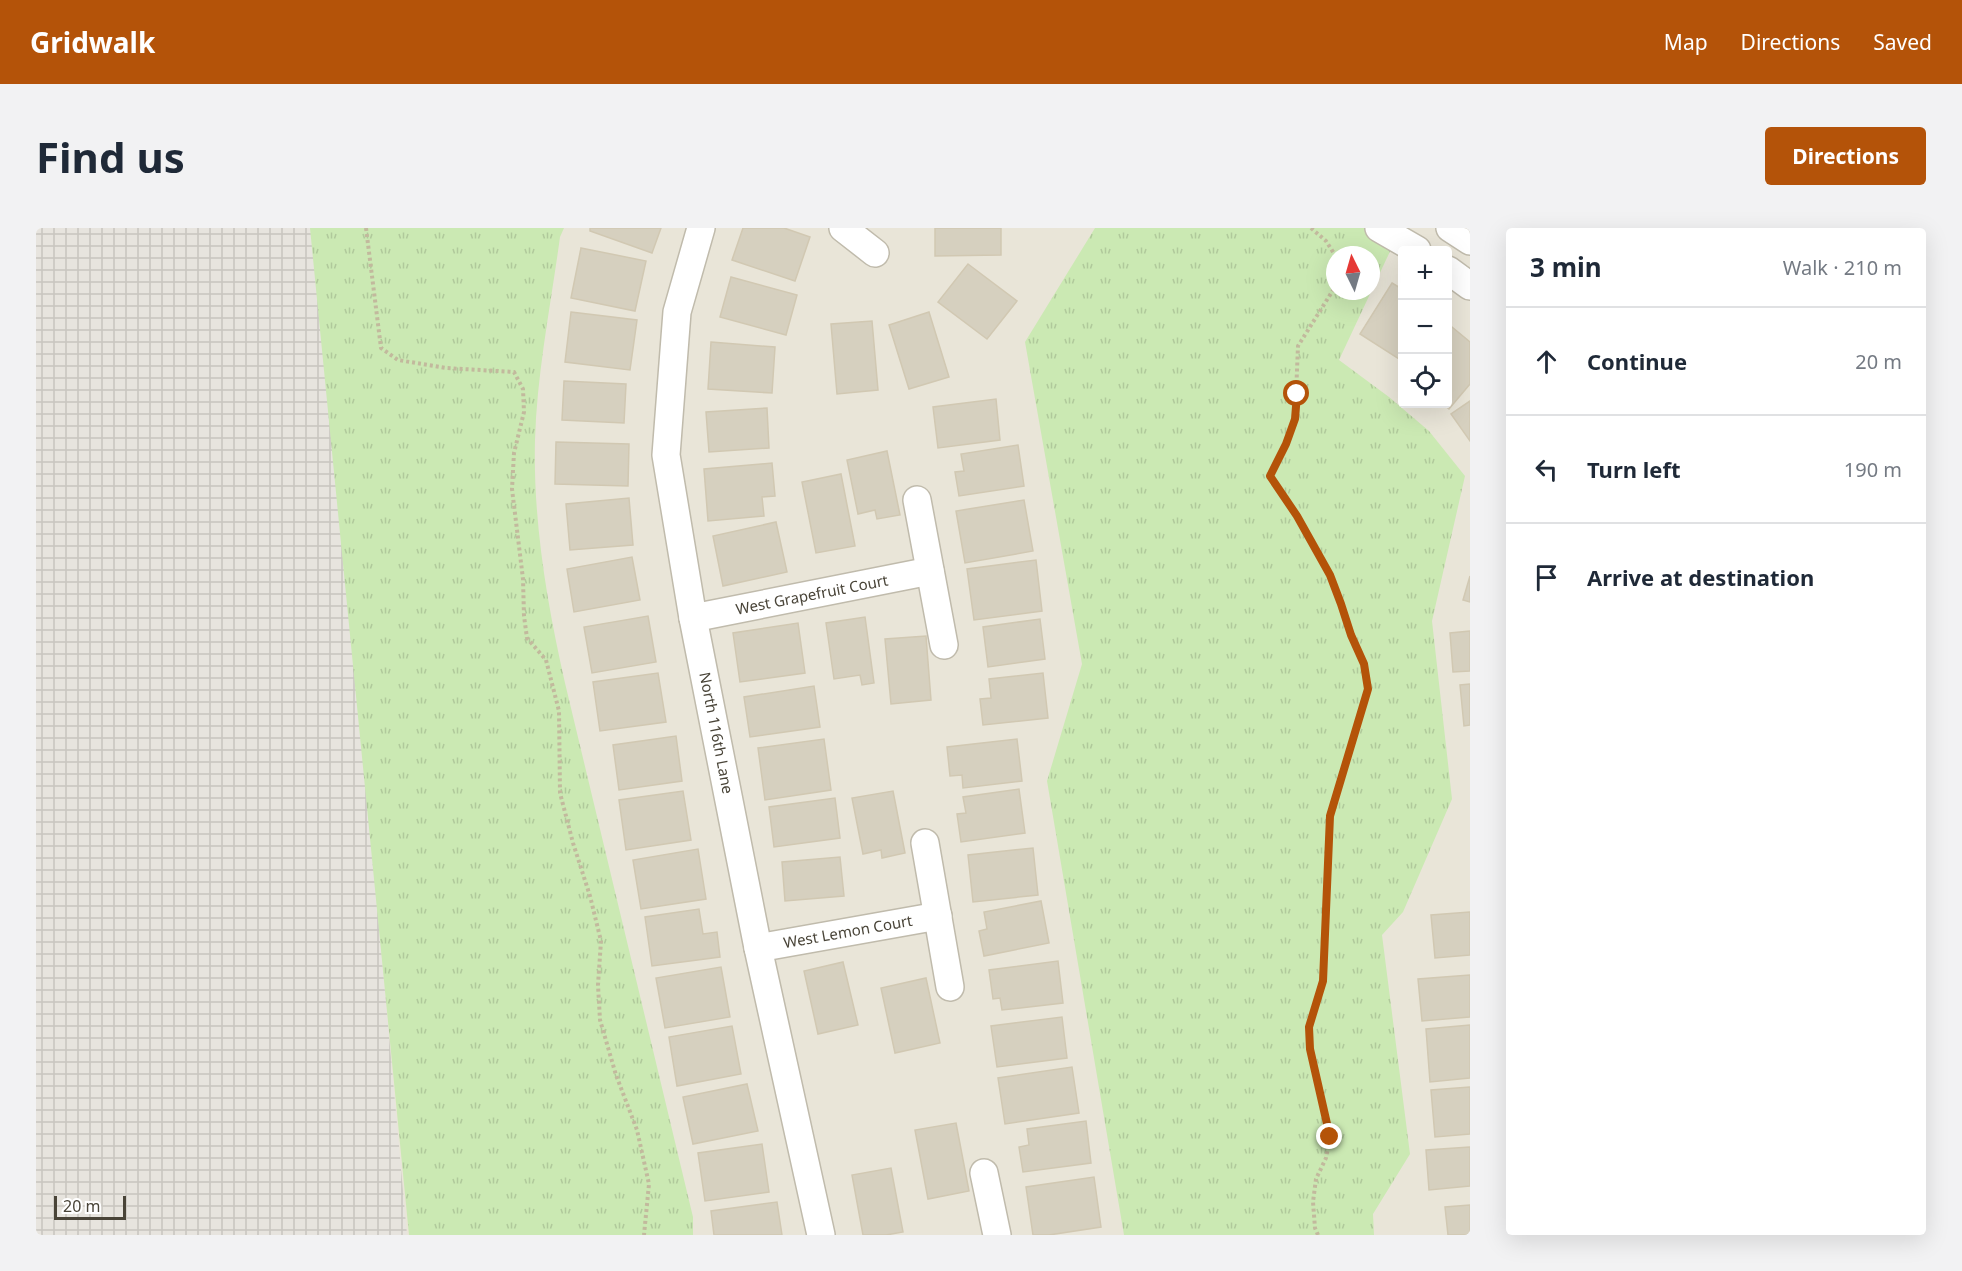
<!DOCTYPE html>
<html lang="en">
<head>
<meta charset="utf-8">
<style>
  :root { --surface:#fff; --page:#f2f2f3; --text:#1f2937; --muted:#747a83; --line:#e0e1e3; --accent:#b45309 }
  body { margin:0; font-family:"Noto Sans",sans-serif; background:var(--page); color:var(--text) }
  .controls { position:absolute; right:18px; top:18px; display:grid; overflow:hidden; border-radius:6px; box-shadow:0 6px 24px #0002 }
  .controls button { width:54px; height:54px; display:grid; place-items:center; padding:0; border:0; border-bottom:2px solid var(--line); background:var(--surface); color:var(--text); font:30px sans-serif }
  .compass { position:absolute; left:1290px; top:18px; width:54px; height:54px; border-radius:50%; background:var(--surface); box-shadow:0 6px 24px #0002; rotate:355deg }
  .scale { position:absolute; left:18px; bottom:15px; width:72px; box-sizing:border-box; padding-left:6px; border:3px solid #494438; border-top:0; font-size:16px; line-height:21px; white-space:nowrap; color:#494438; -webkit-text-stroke:4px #fff; paint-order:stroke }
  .stop { position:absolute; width:18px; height:18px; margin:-14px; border:4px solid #b45309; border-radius:50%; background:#fff }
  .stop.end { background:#b45309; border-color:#fff; box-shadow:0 2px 6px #0008 }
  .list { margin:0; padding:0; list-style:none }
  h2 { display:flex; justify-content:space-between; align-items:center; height:78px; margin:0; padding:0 24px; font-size:26px }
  h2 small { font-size:20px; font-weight:400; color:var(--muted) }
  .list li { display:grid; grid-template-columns:39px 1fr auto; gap:18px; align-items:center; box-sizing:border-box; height:108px; padding:0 24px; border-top:2px solid var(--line) }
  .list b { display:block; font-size:22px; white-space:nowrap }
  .list em { font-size:20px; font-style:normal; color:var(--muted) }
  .icon { flex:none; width:33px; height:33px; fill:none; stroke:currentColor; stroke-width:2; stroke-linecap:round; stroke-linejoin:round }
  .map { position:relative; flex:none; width:1434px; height:1007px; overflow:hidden; border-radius:6px }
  header { display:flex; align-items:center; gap:36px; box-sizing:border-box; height:84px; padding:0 30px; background:var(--accent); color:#fff }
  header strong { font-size:28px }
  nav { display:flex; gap:33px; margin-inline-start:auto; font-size:21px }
  .intro { display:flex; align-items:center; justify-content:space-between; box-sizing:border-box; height:144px; padding:0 36px }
  h1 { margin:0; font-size:42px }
  .button { padding:15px 27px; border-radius:6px; background:var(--accent); color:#fff; font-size:21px; font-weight:700 }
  main { display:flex; gap:36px; padding:0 36px }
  aside { flex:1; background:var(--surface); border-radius:6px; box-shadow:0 6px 24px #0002 }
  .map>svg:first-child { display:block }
  .residential { fill:#e9e5d8; fill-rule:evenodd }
  .industrial { fill:url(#industrial-grid) }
  .grass { fill:url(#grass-tufts); fill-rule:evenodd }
  .building { fill:#d6d0bf; stroke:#d1c8b2; stroke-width:1.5 }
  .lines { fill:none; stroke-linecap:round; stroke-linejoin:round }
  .minor-casing { stroke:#c0bbac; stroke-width:30 }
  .path { stroke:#c2b99d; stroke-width:4; stroke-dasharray:3 3; stroke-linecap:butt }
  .minor { stroke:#fff; stroke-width:27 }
  .route { stroke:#b45309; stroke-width:8 }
  .labels { text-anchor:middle; stroke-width:5; stroke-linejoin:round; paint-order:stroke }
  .street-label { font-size:15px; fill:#494438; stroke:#fff }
</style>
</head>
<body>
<header>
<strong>Gridwalk</strong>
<nav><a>Map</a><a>Directions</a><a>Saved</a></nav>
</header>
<div class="intro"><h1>Find us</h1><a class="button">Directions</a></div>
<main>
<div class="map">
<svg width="1434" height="1007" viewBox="0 0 1434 1007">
  <defs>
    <pattern id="industrial-grid" width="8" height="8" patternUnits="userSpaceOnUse" patternTransform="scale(1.5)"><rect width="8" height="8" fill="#e7e4de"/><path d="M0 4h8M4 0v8" fill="none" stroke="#c8c5bf"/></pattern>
    <pattern id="grass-tufts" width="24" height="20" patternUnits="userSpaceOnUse" patternTransform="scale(1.5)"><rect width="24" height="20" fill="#cbe9b3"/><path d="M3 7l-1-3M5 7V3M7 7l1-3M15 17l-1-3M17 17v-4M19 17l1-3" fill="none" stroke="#b0c99b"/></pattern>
  </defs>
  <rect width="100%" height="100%" fill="#f5f3ea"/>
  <!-- residential -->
  <path class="residential" d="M275,0H1434V1007H368ZM1366,22H1412V176H1366ZM1299,27H1335V63H1299Z"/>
  <!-- industrial -->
  <polygon class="industrial" points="0,0 280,0 371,1007 0,1007"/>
  <!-- grass -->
  <g class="grass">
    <path d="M274,0H528L524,9C515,76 501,144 499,212C497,294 511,375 529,455L657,989V1007H373Z"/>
    <path d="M1059,0H1365L1303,132L1353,169L1393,203L1429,248L1396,393L1416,571L1367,684L1346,707L1374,926L1337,986L1338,1007H1088L1011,553L1046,436L989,114ZM1299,27H1335V63H1299Z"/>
  </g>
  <!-- building -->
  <g class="building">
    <polygon points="554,0 625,0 616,25 554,3"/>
    <polygon points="707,0 748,0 774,9 759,53 696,32"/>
    <polygon points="899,0 965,0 965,27 899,28"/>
    <polygon points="545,20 610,33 599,83 535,70"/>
    <polygon points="932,36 981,73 951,111 902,74"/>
    <polygon points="695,49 761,67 750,107 684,89"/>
    <polygon points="1356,55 1366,61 1366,133 1324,106"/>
    <polygon points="535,84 601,92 594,142 529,134"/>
    <polygon points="893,84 913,149 873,161 853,97"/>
    <polygon points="836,93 842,162 801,166 795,96"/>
    <polygon points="1416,99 1434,114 1434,156 1413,181 1407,176 1412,176 1412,104"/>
    <polygon points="675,114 739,119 736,165 672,161"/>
    <polygon points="528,153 590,156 588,195 526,192"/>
    <polygon points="960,171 964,212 902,220 897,179"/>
    <polygon points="1434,173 1434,213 1415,186"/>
    <polygon points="731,180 733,220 673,224 670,184"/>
    <polygon points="520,214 593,216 592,258 519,256"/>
    <polygon points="982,217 988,258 923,268 919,244 928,243 925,226"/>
    <polygon points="851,223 864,287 841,291 839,282 822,286 811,232"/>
    <polygon points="736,235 739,268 726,269 728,288 672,293 668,241"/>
    <polygon points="805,246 819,318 780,325 766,254"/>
    <polygon points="593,270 597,317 534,322 530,276"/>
    <polygon points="988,272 997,323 929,335 920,283"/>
    <polygon points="740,294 751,344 687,358 677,308"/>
    <polygon points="596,329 604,372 538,384 531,341"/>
    <polygon points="1000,332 1006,383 938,392 931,341"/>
    <polygon points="1434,348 1434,374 1427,372"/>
    <polygon points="612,388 620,434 556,445 548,399"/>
    <polygon points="829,389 838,455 826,457 824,447 798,451 790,395"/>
    <polygon points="1004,391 1009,431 952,439 947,399"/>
    <polygon points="762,395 769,445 704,454 697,405"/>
    <polygon points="1434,403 1434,443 1417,444 1414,405"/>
    <polygon points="890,408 895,472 855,476 849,411"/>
    <polygon points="622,445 630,494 564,503 557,454"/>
    <polygon points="1007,445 1012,490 947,497 944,471 955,470 953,451"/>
    <polygon points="1434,456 1434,497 1428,498 1424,457"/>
    <polygon points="778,458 784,499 714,509 708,469"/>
    <polygon points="640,508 646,553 583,562 577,517"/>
    <polygon points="788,511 795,562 729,572 722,520"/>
    <polygon points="981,511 986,553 927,560 926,547 914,548 911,519"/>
    <polygon points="983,561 989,605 925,614 921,586 930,585 927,569"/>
    <polygon points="647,563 655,612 590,622 583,572"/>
    <polygon points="857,563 869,625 846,630 845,622 827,626 816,570"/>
    <polygon points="799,570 804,610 738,619 733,579"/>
    <polygon points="997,620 1002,667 937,674 932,627"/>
    <polygon points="662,621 670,671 605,681 597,632"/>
    <polygon points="804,629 808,668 749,673 746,634"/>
    <polygon points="1005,673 1013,715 948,728 943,703 951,701 948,684"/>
    <polygon points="663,681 667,706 681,704 684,729 616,738 609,689"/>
    <polygon points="1434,684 1434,727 1399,730 1395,687"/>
    <polygon points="1022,733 1027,775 966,782 964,770 957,771 953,742"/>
    <polygon points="807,734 822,797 782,806 768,743"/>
    <polygon points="685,739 694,789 629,800 620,750"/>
    <polygon points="1434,747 1434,789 1386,793 1382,751"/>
    <polygon points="890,750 904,815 859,825 845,760"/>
    <polygon points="1026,789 1031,830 961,839 955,798"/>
    <polygon points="1434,797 1434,850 1394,854 1390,801"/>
    <polygon points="696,798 705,846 641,858 633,809"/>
    <polygon points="1036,839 1043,885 969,896 962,850"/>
    <polygon points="711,856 722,903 657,916 647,869"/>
    <polygon points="1434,859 1434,906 1399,909 1395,862"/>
    <polygon points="1050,893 1055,935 987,944 983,919 993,917 991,901"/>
    <polygon points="920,895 933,963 892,971 879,902"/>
    <polygon points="726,916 733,964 669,973 662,925"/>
    <polygon points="1434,919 1434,958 1393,962 1390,922"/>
    <polygon points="855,940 867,1004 850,1007 827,1007 816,947"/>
    <polygon points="1058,949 1065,999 1013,1007 997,1007 990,959"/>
    <polygon points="741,974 746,1007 678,1007 675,983"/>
    <polygon points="1434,977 1434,1007 1412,1007 1409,979"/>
  </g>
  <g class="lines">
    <!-- minor casing -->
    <g class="minor-casing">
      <g id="minor">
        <polyline points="665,0 641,84 630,227 657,390 722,720 785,1007"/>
        <polyline points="807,0 839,25"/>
        <polyline points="1343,0 1381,22"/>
        <polyline points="1414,0 1434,13"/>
        <polyline points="1412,42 1434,58"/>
        <polyline points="881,272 908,417"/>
        <polyline points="657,390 894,343"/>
        <polyline points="889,615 914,759"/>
        <polyline points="722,720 902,688"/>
        <polyline points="948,945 961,1007"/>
      </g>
    </g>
    <!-- path -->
    <g class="path">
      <polyline points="330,0 345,120 362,132 410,140 478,144 487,161 488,184 478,225 476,261 487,351 488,388 491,410 510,432 523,483 524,565 537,615 554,668 565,713 562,757 564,792 580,847 601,902 613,956 608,1007"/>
      <polyline points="1275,0 1290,13 1299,27"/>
      <polyline points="1282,1007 1279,1000 1277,974 1280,951 1290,930 1294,909 1274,821 1273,799 1287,753 1294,588 1332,461 1328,436 1315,407 1305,376 1294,347 1261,288 1234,248 1250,216 1259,191 1262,118 1299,59"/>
    </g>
    <!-- minor -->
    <use href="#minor" class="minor"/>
  </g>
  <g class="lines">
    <!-- route -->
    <polyline class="route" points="1261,166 1259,191 1250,216 1234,248 1261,288 1294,347 1305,376 1315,407 1328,436 1332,461 1294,588 1287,753 1273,799 1274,821 1294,909"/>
  </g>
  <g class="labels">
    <!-- street labels -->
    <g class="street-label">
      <text transform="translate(776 367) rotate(-11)" y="5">West Grapefruit Court</text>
      <text transform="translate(680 505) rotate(79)" y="5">North 116th Lane</text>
      <text transform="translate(812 704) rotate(-10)" y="5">West Lemon Court</text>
    </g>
  </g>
</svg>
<div class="controls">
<button>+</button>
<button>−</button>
<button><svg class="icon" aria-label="locate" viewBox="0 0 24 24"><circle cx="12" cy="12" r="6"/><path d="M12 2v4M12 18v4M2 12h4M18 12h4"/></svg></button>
</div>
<svg class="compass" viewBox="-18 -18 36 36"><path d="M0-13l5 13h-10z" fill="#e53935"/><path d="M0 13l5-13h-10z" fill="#747a83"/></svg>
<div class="scale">20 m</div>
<div class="stop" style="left:1261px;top:166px"></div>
<div class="stop end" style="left:1294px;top:909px"></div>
</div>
<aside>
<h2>3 min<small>Walk · 210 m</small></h2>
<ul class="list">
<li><svg class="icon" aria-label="ahead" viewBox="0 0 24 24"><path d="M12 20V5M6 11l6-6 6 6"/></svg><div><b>Continue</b></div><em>20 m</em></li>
<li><svg class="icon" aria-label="left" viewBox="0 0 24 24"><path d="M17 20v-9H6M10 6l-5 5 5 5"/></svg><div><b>Turn left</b></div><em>190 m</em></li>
<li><svg class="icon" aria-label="arrive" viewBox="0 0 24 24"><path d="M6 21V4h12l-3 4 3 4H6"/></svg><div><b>Arrive at destination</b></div></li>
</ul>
</aside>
</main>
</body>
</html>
